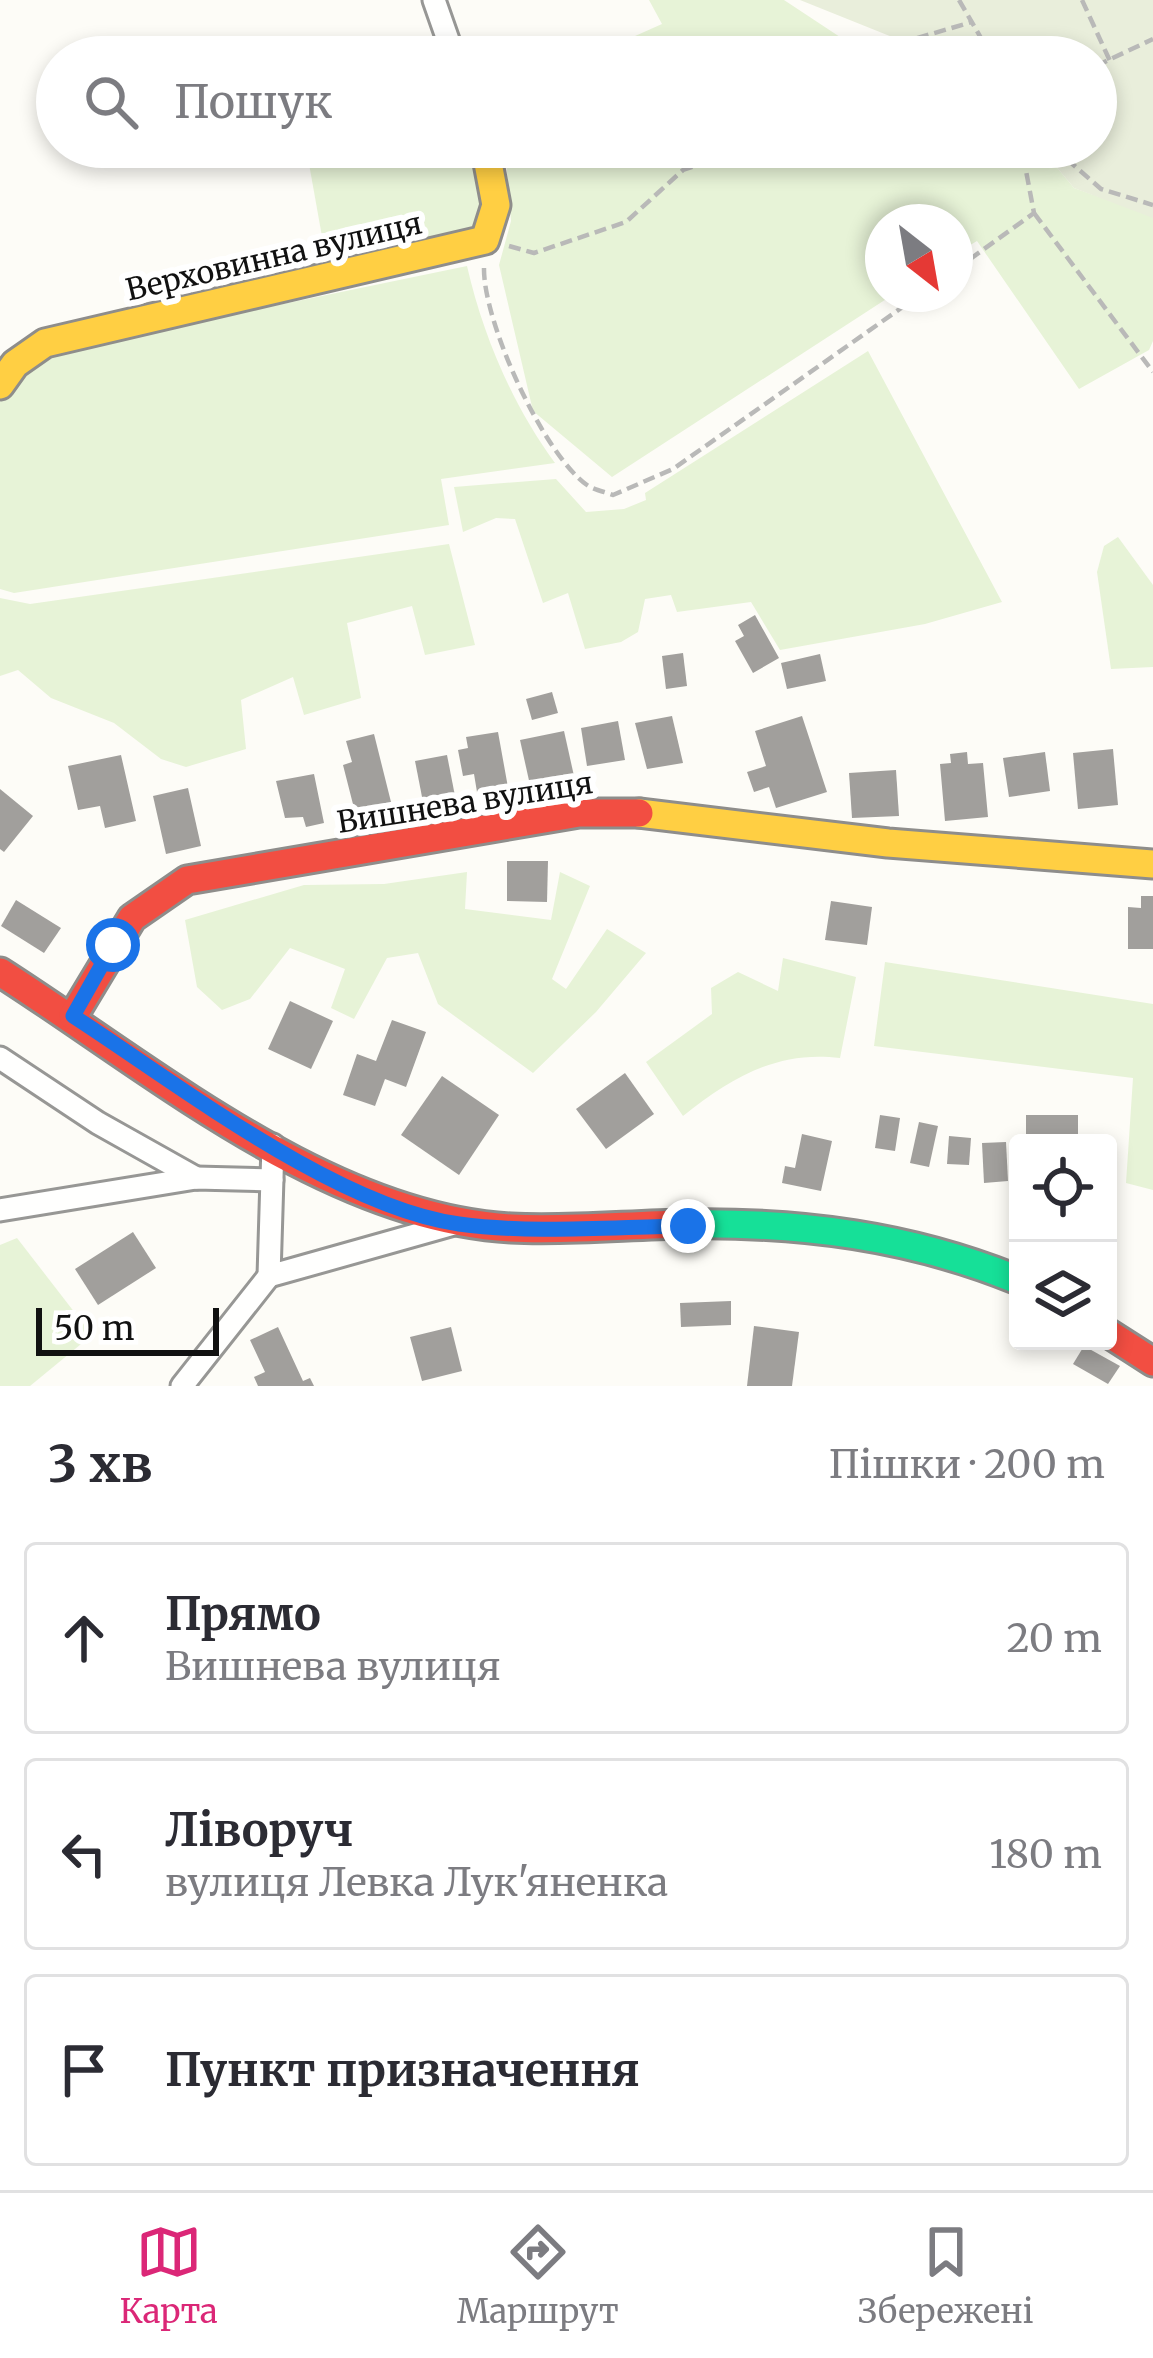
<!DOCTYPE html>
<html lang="uk">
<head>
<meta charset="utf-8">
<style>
  :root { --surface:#fff; --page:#f2f2f3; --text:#2b2b33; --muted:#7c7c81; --line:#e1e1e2; --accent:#db2777 }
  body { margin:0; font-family:Merriweather,serif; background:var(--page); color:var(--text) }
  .controls { position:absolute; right:36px; bottom:36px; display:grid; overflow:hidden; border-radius:12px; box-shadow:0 6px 18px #0003 }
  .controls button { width:108px; height:108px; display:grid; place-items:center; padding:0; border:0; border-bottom:3px solid var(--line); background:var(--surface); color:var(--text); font:60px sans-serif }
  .compass { position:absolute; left:865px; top:204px; width:108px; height:108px; border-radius:50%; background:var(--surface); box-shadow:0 6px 18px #0003; rotate:149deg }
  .scale { position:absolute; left:36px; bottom:30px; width:183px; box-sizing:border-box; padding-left:12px; border:6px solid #111; border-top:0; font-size:33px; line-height:42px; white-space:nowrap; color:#111; -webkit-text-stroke:9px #fff; paint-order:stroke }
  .stop { position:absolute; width:36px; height:36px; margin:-27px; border:9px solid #1a73e8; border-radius:50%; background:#fff }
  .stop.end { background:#1a73e8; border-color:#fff; box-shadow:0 3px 12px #0008 }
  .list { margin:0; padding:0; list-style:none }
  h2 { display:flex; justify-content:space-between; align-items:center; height:156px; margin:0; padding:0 48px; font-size:51px }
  h2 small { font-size:39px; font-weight:400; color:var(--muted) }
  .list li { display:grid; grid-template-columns:78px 1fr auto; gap:36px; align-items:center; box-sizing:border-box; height:192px; margin:0 24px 24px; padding:0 24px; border:3px solid var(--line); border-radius:12px }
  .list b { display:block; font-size:45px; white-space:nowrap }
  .list p { margin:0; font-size:39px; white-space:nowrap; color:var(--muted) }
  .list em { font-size:39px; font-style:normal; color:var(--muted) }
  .icon { flex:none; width:66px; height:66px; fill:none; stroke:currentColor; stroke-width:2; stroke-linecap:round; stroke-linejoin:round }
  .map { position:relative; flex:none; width:1153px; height:1386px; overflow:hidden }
  .search { position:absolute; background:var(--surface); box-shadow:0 6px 18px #0003; left:36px; right:36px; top:36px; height:132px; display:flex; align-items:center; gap:30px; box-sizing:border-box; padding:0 42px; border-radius:66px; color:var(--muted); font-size:45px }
  .sheet { height:804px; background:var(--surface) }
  nav { display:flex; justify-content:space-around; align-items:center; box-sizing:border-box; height:168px; border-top:3px solid var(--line); background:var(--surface); font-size:33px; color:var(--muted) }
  nav a { display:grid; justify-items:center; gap:6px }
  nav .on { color:var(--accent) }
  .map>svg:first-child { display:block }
  .green { fill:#e7f3d7 }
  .cemetery { fill:#e9eedb }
  .building { fill:#a19f9c }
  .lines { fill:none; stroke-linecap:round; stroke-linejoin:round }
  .street-casing { stroke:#979795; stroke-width:27 }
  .fast-casing { stroke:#8e8d8b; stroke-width:33 }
  .slow-casing { stroke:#8e8d8b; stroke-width:33 }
  .jam-casing { stroke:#8e8d8b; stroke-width:33 }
  .path { stroke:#b9b9b8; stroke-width:4.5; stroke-dasharray:12 6; stroke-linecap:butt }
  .street { stroke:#fffffe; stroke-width:21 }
  .fast { stroke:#16e098; stroke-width:27 }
  .slow { stroke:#ffcf43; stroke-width:27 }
  .jam { stroke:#f24e42; stroke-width:27 }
  .route { stroke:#1a73e8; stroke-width:15 }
  .labels { text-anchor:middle; stroke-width:12; stroke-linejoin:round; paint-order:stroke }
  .street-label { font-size:30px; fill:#111; stroke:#fff }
</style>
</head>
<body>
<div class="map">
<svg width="1153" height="1386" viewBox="0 0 1153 1386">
  <rect width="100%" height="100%" fill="#fdfcf7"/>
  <!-- green -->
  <g class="green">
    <polygon points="649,0 784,0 840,37 849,57 588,57 662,24"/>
    <polygon points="306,147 476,147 487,206 480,227 328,270"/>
    <polygon points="505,147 1040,147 1074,188 1153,216 1153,341 1149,350 1079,389 977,241 955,254 955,222 883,222 883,294 894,294 612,477 533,411 499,265 511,221"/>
    <path d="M467,266C483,336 513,406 555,463L441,479L449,525L14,593L0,589V402L46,353Z"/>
    <polygon points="868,351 1002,602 925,624 780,650 751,602 677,612 671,595 645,599 638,632 621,642 585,649 568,593 543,603 515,519 496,518 463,532 454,487 556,479 586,512 624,509 646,500 645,493"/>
    <polygon points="1118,537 1153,585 1153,667 1111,669 1097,572 1104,546"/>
    <polygon points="449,544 475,645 425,655 412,606 347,623 361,698 304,715 293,677 241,700 246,749 186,767 161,759 114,723 51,698 18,670 0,676 0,598 30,604"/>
    <polygon points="467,872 465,909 551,920 560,872 590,886 552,979 566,989 607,929 646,953 596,1012 533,1073 438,1004 418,953 387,958 354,1019 331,1008 345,969 290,948 250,999 222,1010 197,987 185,920 304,885 384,884"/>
    <path d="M783,958L856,977L840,1058C777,1050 731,1078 683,1116L646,1062L712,1014L711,988L738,972L778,991Z"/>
    <polygon points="885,962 1153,1004 1153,1190 1126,1183 1133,1078 874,1046"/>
    <polygon points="17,1238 92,1335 30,1386 0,1386 0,1245"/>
  </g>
  <!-- cemetery -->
  <polygon class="cemetery" points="800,0 1153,0 1153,218 1074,188 1040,147 1096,147 1096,57 942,57"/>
  <!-- building -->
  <g class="building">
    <polygon points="755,615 779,658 753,673 735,641 744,636 738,625"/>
    <polygon points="683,653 687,686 666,689 662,656"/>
    <polygon points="820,654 826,681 787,689 781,663"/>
    <polygon points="552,692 558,713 532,720 526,699"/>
    <polygon points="672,716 683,763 647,769 635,723"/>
    <polygon points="802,716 827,792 776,808 769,787 754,792 747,772 766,766 755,731"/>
    <polygon points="618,721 625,760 587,766 581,728"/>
    <polygon points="564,731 574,776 530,785 520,740"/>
    <polygon points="498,732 509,793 478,798 474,774 463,776 458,750 468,748 466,737"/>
    <polygon points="374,734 392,806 356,816 343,765 352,762 346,741"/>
    <polygon points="1113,749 1118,805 1078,809 1073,753"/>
    <polygon points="967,752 968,764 983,763 988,817 945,821 940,764 951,763 950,754"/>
    <polygon points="1045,752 1050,791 1009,797 1003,758"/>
    <polygon points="121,755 136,821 105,828 100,806 78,810 68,766"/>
    <polygon points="447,755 456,801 424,807 415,761"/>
    <polygon points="896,770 899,816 852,818 849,773"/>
    <polygon points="314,774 324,823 306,827 303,817 285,818 276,781"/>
    <polygon points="188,788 201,846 166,854 153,796"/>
    <polygon points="0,789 33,816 4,852 0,849"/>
    <polygon points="507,861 548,861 547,902 507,901"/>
    <polygon points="1141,896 1153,896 1153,949 1128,949 1128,907 1141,908"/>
    <polygon points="16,900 61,928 44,953 1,926"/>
    <polygon points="831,901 872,907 867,945 825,940"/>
    <polygon points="290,1001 333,1021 311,1069 268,1049"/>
    <polygon points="392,1020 426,1032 406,1087 385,1079 375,1106 343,1095 357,1054 376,1061"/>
    <polygon points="625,1073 654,1114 606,1149 576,1109"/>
    <polygon points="442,1076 499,1115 459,1175 401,1135"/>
    <polygon points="880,1115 900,1118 895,1151 875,1148"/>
    <polygon points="1026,1115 1078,1115 1078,1143 1018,1143 1018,1161 1013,1161 1013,1138 1026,1137"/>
    <polygon points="919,1122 938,1126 929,1167 910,1163"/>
    <polygon points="802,1134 832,1141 821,1191 782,1183 785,1166 795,1168"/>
    <polygon points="949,1136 971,1138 969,1165 947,1164"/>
    <polygon points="1006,1142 1008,1181 984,1183 982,1143"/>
    <polygon points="133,1232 156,1268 98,1305 75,1269"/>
    <polygon points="731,1301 731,1325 681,1327 680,1303"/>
    <polygon points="754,1326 799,1332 792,1386 747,1386"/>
    <polygon points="278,1327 303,1381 310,1378 314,1386 258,1386 254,1377 265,1372 250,1340"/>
    <polygon points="451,1327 462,1371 422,1381 410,1337"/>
    <polygon points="1084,1346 1120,1366 1108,1384 1073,1364"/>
  </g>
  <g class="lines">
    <!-- street casing -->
    <g class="street-casing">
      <g id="street">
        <polyline points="434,0 454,57"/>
        <polyline points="0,1058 98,1123 196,1178"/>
        <polyline points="273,1145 269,1276 454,1224"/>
        <polyline points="0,1210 196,1178 272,1180"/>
        <polyline points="182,1386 269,1276"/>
      </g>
    </g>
    <!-- fast casing -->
    <g class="fast-casing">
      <path id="fast" d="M685,1224C801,1222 910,1236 1018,1280"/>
    </g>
    <!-- slow casing -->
    <g class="slow-casing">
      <g id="slow">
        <polyline points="0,385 15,364 45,343 485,240 496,205 485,147"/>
        <polyline points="639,813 888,843 1153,864"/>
      </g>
    </g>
    <!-- jam casing -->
    <g class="jam-casing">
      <g id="jam">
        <path d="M0,972C149,1067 327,1218 511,1228C568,1231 627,1225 685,1224"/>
        <polyline points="73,1016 132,918 187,880 579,813 639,813"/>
        <polyline points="1108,1333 1153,1362"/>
      </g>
    </g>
    <!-- path -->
    <g class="path">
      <polyline points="959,0 992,57"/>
      <polyline points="1082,0 1110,61"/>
      <polyline points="887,57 907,41 972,22"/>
      <polyline points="1096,66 1153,39"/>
      <polyline points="1053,147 1101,189 1153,205"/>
      <polyline points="1034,213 1153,372"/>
      <polyline points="509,246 534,253 626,222 683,170 749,147"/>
      <path d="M484,268C483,321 543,454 587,485C594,490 606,492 613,495L673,469L921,294"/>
      <polyline points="955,270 1034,213 1023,155 1029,147"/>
    </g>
    <!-- street -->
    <use href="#street" class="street"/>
    <!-- fast -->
    <use href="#fast" class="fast"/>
    <!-- slow -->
    <use href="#slow" class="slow"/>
    <!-- jam -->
    <use href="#jam" class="jam"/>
  </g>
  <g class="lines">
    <!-- route -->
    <path class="route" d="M113,945L73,1016C178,1084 336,1207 459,1224C533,1234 612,1227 688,1226"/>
  </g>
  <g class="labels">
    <!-- street labels -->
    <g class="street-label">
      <text transform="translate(274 257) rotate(-13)" y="10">Верховинна вулиця</text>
      <text transform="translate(465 803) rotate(-9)" y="10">Вишнева вулиця</text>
    </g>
  </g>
</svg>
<div class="controls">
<button><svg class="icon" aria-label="locate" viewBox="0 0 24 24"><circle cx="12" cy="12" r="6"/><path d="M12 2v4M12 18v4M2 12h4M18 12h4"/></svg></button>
<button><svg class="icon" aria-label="layers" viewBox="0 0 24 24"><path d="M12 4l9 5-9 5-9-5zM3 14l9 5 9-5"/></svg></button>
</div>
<svg class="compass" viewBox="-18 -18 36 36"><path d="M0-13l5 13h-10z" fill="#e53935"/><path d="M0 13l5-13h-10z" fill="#7c7c81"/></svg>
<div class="scale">50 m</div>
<div class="stop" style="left:113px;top:945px"></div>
<div class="stop end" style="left:688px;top:1226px"></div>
<div class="search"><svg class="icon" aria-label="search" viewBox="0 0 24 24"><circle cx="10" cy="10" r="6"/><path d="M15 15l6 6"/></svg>Пошук</div>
</div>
<section class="sheet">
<h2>3 хв<small>Пішки · 200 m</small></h2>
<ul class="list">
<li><svg class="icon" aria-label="ahead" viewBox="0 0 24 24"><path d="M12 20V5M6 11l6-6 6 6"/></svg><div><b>Прямо</b><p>Вишнева вулиця</p></div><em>20 m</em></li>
<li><svg class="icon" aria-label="left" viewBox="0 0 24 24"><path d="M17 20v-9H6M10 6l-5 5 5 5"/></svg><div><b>Ліворуч</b><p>вулиця Левка Лук'яненка</p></div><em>180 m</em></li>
<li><svg class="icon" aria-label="arrive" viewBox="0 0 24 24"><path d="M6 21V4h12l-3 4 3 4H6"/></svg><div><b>Пункт призначення</b></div></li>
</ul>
</section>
<nav>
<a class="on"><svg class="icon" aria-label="map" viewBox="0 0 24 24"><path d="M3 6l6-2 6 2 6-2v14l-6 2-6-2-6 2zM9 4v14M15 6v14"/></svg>Карта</a>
<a><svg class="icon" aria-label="directions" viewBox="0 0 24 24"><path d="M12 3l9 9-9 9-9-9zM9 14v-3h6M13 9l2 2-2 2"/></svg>Маршрут</a>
<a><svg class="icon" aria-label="saved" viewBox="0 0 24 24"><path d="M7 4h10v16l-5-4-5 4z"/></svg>Збережені</a>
</nav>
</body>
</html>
